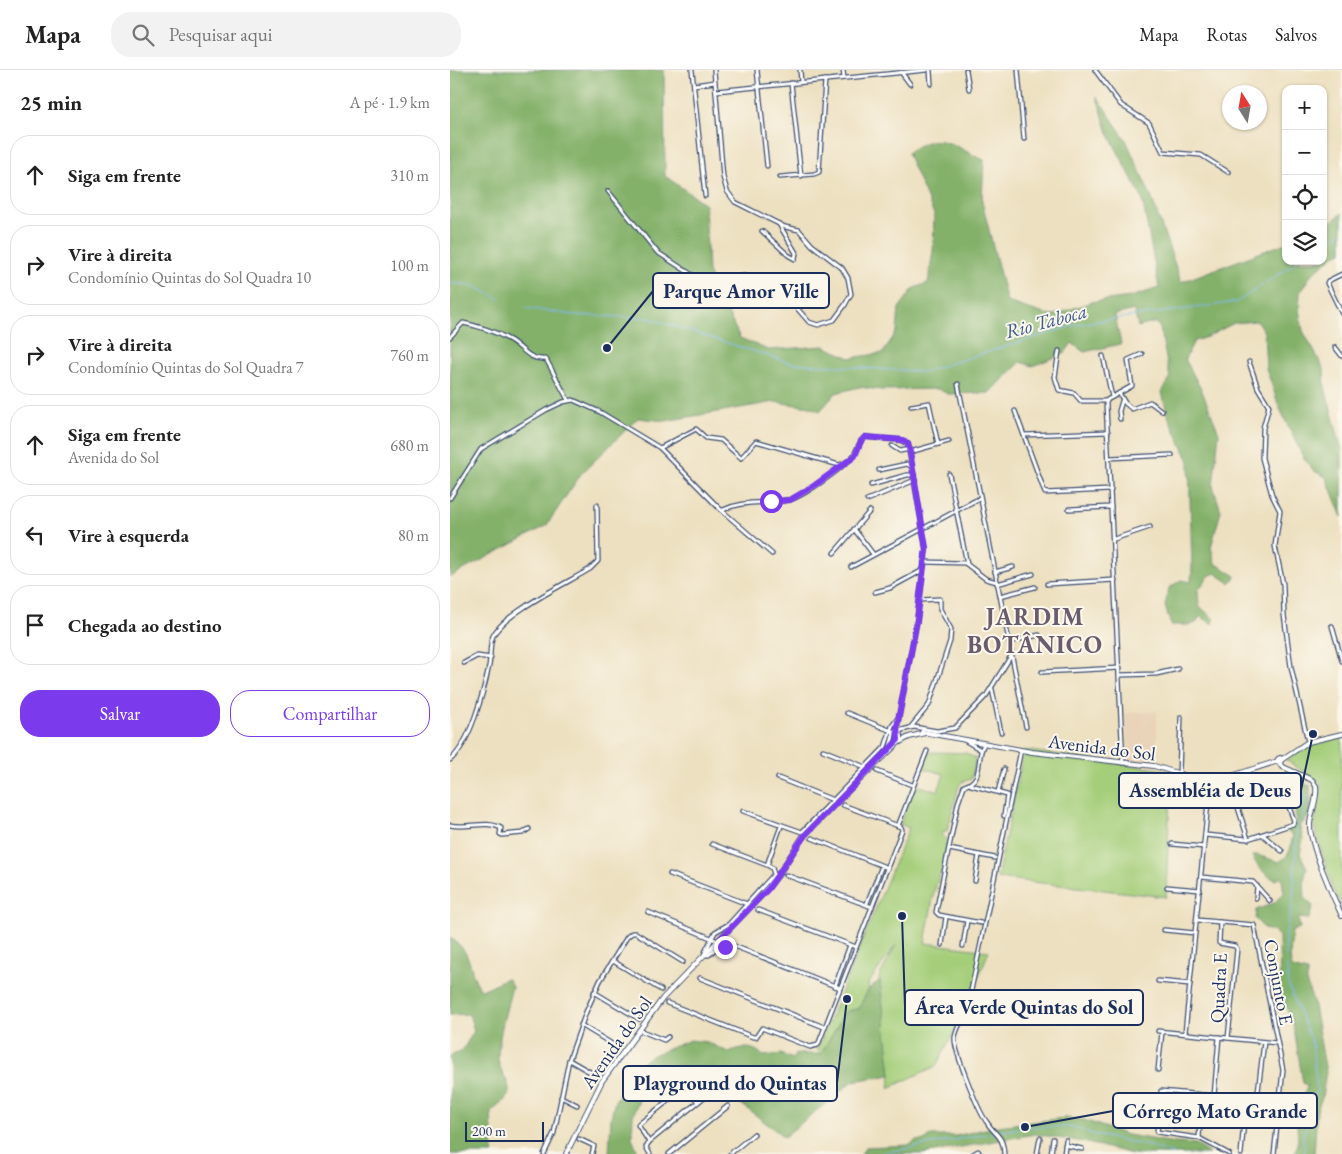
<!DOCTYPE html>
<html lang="pt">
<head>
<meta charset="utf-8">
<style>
  :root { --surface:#fff; --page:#f2f2f2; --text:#222; --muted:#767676; --line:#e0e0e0; --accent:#7c3aed }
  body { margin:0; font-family:"EB Garamond",serif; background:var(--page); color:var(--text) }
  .controls { position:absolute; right:15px; top:15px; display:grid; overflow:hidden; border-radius:10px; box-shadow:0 1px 4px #0004 }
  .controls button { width:45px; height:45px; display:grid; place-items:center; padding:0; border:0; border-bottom:1px solid var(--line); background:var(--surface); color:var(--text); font:25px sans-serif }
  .compass { position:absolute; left:772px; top:15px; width:45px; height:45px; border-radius:50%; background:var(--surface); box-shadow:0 1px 4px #0004; rotate:349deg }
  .scale { position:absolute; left:15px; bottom:12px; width:79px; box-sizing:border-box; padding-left:5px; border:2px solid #1b2f5e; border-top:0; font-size:14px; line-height:18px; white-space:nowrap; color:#1b2f5e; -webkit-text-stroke:4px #fbf7ec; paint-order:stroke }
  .stop { position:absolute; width:15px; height:15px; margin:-11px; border:4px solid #7c3aed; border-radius:50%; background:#fff }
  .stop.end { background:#7c3aed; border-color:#fff; box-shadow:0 1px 5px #0008 }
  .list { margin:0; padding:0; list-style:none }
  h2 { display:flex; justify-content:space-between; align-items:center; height:65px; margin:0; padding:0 20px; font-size:21px }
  h2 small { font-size:16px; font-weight:400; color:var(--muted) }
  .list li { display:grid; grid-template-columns:32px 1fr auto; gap:15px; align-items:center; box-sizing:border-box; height:80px; margin:0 10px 10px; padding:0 10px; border:1px solid var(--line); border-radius:20px }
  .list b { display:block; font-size:19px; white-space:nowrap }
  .list p { margin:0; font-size:16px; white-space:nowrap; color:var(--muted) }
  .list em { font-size:16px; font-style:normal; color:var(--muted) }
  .actions { display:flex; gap:10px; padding:15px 20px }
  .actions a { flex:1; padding:11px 0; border:1px solid var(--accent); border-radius:20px; text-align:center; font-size:18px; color:var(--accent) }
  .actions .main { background:var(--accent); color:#fff }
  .icon { flex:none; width:28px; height:28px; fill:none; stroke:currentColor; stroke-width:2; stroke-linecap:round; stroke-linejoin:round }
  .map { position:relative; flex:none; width:892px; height:1084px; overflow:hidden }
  header { display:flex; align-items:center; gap:30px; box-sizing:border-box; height:70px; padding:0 25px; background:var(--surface); border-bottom:1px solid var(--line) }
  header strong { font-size:24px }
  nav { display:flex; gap:28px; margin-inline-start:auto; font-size:18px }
  .search { width:350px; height:45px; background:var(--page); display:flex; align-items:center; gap:12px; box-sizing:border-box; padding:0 18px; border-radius:20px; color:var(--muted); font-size:19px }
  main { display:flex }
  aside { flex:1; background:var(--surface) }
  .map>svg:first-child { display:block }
  .built { fill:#e9d4b9 }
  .green { fill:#a4ce79; stroke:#607e6c }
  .forest { fill:#83b169; stroke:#4f7064 }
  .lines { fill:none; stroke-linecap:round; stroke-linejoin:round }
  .stream { stroke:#84baf3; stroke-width:1 }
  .minor-casing { stroke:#3a4a6d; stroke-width:5.5 }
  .tertiary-casing { stroke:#3a4a6d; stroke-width:6 }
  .minor { stroke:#fff; stroke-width:3 }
  .tertiary { stroke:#fff; stroke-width:4 }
  .route { stroke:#7c3aed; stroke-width:6 }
  .labels { text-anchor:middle; stroke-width:4; stroke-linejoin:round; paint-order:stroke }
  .street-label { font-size:19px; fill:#1b2f5e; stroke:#fbf7ec }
  .water-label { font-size:20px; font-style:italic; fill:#3a598b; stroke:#fbf7ec }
  .district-label { font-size:24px; font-weight:bold; letter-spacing:1px; fill:#695c6d; stroke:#fbf7ec }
  .leader { fill:none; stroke:#1b2f5e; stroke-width:2 }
  .callout-dot { fill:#1b2f5e; stroke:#fbf7ec; stroke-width:2 }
  .callout { fill:#fbf7ec; stroke:#1b2f5e; stroke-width:2 }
  .callout-label { font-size:20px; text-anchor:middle; font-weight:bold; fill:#1b2f5e }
</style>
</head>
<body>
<header>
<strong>Mapa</strong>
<div class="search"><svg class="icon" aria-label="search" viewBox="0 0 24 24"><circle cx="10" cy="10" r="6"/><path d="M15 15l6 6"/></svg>Pesquisar aqui</div>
<nav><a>Mapa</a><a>Rotas</a><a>Salvos</a></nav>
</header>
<main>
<aside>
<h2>25 min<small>A pé · 1.9 km</small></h2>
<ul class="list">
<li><svg class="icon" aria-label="ahead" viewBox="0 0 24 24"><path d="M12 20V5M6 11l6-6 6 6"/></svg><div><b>Siga em frente</b></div><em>310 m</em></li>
<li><svg class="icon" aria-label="right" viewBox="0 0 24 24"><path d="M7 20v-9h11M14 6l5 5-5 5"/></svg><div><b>Vire à direita</b><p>Condomínio Quintas do Sol Quadra 10</p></div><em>100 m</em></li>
<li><svg class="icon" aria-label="right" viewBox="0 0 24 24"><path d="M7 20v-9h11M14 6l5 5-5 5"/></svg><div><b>Vire à direita</b><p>Condomínio Quintas do Sol Quadra 7</p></div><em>760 m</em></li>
<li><svg class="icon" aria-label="ahead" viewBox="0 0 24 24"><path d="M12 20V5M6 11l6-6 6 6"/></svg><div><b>Siga em frente</b><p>Avenida do Sol</p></div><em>680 m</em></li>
<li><svg class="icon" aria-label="left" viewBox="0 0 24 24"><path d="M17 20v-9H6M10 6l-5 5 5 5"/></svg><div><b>Vire à esquerda</b></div><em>80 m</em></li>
<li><svg class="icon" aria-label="arrive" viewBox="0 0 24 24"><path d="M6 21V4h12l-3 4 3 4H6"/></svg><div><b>Chegada ao destino</b></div></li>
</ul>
<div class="actions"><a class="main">Salvar</a><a>Compartilhar</a></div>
</aside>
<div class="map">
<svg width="892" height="1084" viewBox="0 0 892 1084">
  <rect width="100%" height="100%" fill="#fbf7ec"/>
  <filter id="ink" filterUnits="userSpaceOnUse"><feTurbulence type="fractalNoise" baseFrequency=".02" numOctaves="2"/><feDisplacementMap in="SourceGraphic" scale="10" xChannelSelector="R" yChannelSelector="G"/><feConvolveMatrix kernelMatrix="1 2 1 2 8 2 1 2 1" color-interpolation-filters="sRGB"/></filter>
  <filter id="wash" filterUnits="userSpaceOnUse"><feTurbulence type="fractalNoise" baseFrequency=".0096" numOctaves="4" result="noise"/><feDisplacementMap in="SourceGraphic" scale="20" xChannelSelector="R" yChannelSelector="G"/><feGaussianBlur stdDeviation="1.12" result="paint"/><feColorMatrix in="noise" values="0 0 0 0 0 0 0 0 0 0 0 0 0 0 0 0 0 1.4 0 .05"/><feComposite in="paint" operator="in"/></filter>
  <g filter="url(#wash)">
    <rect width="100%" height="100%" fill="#ede0c0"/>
    <!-- built -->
    <polygon class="built" points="707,641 707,684 704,693 678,691 675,643"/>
    <!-- green -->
    <g class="green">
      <polygon points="892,667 892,837 883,819 864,757 871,713 836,690 861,673"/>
      <polygon points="574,680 721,701 716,827 547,808"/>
      <polygon points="482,682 516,683 526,689 521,709 512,712 509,716 497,761 493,761 492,766 497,769 493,795 484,822 475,873 539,881 512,947 486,996 439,1018 441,1005 429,907 446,875 418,914 419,919 408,939 396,941 371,984 367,980 459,758 450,754 465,715 488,721 494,704 472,698 476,686"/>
    </g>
    <!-- forest -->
    <g class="forest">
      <path d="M0,0H214L215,106L255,134L258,202L290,268L318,280L374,276L400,288L433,283L447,261L449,238L464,218L478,213L483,181L484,144L457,83C491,58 501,76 534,90L532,132L557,232L601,246L642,232L681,227L709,218L692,128L658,63L647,27L676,70L701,126L731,212L836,173V191H873V159L892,143V182L884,185L861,205L850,222L849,240L853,261L874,299L875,318L892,380V447L876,407L864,401L853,387L830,339L816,298L814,262L807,251L784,253L757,267L744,271L735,289L752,321L769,363L763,416L771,441L761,477L765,493L786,506L780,513L765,503L759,506L748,520L749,536L764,549L763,554L750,546L746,553L740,555H721L715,536L719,518L731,510L741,512L742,499L739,391L718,346L712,322L720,308L710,258L706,252L688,257L684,240L665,245L671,274L634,282L622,273L614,284L582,296L571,292L539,323L498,324L488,319L432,320L409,317L386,323L370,341L360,337L325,332L215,351L188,348L131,404L96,456L0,507Z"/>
      <path d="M851,714L860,715C860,730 865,747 849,755L853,769L850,784L857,798L854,810L855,829L863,836L859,849L848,848L850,858L842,861C842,874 838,886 842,898L857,902V915L863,931L876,1002L872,1028L867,1040L864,1084H844L848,1074L846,1036L858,1016L853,1013L843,953L830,922L829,866L823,861L815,859L805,849L806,840L824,833L834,823L832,809L831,807L827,810C816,807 807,796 802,786L807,785L829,792L836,787L840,780L843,765L837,761L847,750L845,743Z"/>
      <path d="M0,868C25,882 17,904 32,920L57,908L62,916C57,939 48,965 48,989C49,1001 60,1011 59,1022C58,1030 47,1036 41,1042L43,1084H0V986L12,981L24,961L19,944L0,945Z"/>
      <path d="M430,910L441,1005L403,1011L334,1067L264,1013L250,1012L239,1000L227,1003L214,1010L189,1030L183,1046L182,1068L189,1084H159L161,1047L165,1031L187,996L201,986L240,970L257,972L278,982C291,977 304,975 313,986L331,984L343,989L345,984H371L396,941L408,939L419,919Z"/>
      <polygon points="615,1048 634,1050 677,1065 725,1073 746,1074 759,1084 683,1084 633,1072 585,1064 472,1084 411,1084 416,1077 460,1075 465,1071 477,1070 479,1066 506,1066 548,1056"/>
    </g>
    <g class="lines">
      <!-- stream -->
      <g class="stream">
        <polyline points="873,175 892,163"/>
        <polyline points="0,213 21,215 50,229"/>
        <polyline points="76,238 124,245 198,248 341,293 473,302 628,254 787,232 848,191"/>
        <polyline points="427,1084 575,1057 624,1057 642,1064 699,1076 723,1084"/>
        <polyline points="855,1084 853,1066 867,1020 862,973 838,914 835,867 843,832 847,755 853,747 856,723"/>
      </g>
    </g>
  </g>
  <g filter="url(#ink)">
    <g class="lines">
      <!-- minor casing -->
      <g class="minor-casing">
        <g id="minor">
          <polyline points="242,0 255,126"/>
          <polyline points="307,0 317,96"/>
          <polyline points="350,0 351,12"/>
          <polyline points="393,0 394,8"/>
          <polyline points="480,0 481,14"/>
          <polyline points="516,0 519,19"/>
          <polyline points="568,0 574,69"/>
          <polyline points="645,0 671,35 699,53 713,82 751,85 778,102"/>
          <polyline points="451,2 460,14"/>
          <polyline points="341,13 351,106"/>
          <polyline points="244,15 265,12"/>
          <polyline points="266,21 477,0"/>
          <polyline points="330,107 364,104 369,102 375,10"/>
          <polyline points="158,121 207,182 247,208 256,210 295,206 315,222 339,229 359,252 368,255 384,250 395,235 401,224 398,208 392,198 362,175 349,160 335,157 285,132 277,121 273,107 264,0"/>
          <polyline points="312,161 338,185 345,189 346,183 329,154"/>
          <polyline points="892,204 878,211 877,213 892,244"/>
          <path d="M0,267L13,253C28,256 44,261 58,269C72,276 78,291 96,289L118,330"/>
          <polyline points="885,277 892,286"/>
          <polyline points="609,281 605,307 609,320 624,323 631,331 657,331"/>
          <polyline points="653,286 662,327"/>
          <polyline points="799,292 808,318 819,336 813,358 812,388 822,425 830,441 825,476 833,514 834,545 841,597 858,672"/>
          <polyline points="508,314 576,657"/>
          <polyline points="669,323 675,333 682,339 700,332 712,341"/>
          <polyline points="461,336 479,333 488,374"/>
          <polyline points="565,341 595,423 661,420"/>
          <polyline points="670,349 669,341 672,331"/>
          <polyline points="574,365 658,362"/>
          <polyline points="442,376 450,381 460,379"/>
          <path d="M210,378L246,359L256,368L271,370L291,388L306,371L389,395C410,389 403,377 415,367L450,370L458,374L476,479L467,550L447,657L448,673"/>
          <polyline points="460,382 499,371"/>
          <polyline points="659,388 722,385"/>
          <polyline points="429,400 457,394 462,397"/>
          <polyline points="499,404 517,494"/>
          <polyline points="421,415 457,405 464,405"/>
          <polyline points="0,428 31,379 96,340 113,332 123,330 150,342 210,378 270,439 322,484"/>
          <polyline points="417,430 465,410"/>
          <polyline points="619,439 661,437"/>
          <path d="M273,440C297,429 314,435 338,430C349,429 387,402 394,394"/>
          <polyline points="404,459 423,484"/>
          <polyline points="664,469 700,457"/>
          <polyline points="384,483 420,441"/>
          <polyline points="474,492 515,493 536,509 547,512"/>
          <polyline points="401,497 530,428"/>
          <polyline points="545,502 563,497"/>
          <polyline points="547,514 583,504"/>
          <polyline points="597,514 665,510"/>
          <polyline points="425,522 440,518 473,500"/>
          <polyline points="550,526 585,517"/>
          <polyline points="882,556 892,591"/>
          <polyline points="559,572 589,565"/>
          <polyline points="14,593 27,586 41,588"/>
          <polyline points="592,602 670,598"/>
          <polyline points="670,605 706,604 728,599"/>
          <polyline points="542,619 551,662"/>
          <polyline points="397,643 444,662 464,657 487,661 505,658 536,626 561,586"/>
          <polyline points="460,658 479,635 500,571 501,559 490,539 490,529 470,530"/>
          <polyline points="450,662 451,671"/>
          <polyline points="514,670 531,680"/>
          <polyline points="440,677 444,662"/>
          <polyline points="373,680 415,697"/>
          <path d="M0,690C20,675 34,620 39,596C41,587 39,574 43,566C54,543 117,513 140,499L148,491L147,435"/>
          <polyline points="673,693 656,333 657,330 682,316 678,290 692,284"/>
          <polyline points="427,701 462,715"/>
          <polyline points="729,704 731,647"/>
          <polyline points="328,708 383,730"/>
          <polyline points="752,712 753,726 756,735"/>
          <polyline points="521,715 557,725 554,746"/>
          <polyline points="548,722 554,699"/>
          <polyline points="785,728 798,769"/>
          <polyline points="726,731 758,736 828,714 831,715 844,751 843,754 798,769 755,765"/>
          <polyline points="293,741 352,762 435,677 442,656 448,648"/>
          <path d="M0,755C17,759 36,750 51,758L50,764L52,765L73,763L79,759"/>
          <polyline points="448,756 477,681"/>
          <polyline points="813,765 832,781"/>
          <polyline points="362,768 438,798"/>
          <polyline points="262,774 317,795"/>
          <polyline points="722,774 754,777"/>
          <polyline points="499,779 545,788"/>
          <polyline points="220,804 297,834"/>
          <polyline points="336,805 422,837"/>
          <polyline points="751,807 803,812 820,831"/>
          <polyline points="525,811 529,785"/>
          <polyline points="717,817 750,820"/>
          <polyline points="806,828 807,816"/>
          <polyline points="417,833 431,798"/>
          <polyline points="308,840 406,877"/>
          <polyline points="198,842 268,871"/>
          <polyline points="747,850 804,855 833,1000 824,1084"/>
          <polyline points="770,852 769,873 785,876 787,879 778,968"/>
          <path d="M531,853L489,845L486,842L508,733L514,716C535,710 525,689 534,674"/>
          <polyline points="714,860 745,863"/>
          <polyline points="271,868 284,876 390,918"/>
          <polyline points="492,875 496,847"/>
          <polyline points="268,876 282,876"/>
          <polyline points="513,876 517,851"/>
          <polyline points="255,882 265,862 279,854 324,804 322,798 317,795 331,756"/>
          <polyline points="254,885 259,885 270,874 281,875"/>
          <polyline points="163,891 211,920"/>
          <polyline points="250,908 374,957"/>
          <polyline points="708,911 740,914"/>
          <polyline points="385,916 400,875"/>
          <polyline points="144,922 189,949"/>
          <polyline points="217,933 303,967 306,967 312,958 360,977 368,975 452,760 451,757 393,735"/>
          <polyline points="131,955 167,977"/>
          <polyline points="189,960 214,970 218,967"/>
          <polyline points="708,961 827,973"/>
          <polyline points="735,963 760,713"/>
          <polyline points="119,990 147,1006"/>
          <polyline points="708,1000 712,962"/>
          <polyline points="764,1026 769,967"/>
          <polyline points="111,1027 127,1035"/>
          <polyline points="807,1030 814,972"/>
          <polyline points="749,1068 752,1025"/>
          <polyline points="129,1069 144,1076 142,1084"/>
          <polyline points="199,1072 188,1055 235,1017 248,1032"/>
          <polyline points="615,1075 632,1079"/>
          <polyline points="94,1084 104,1063 119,990 136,942 150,911 177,867 182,863 186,863 233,892"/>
          <polyline points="200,1084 196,1077 199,1072 264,1019"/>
          <polyline points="219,1084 278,1036"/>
          <polyline points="280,1084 304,1064"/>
          <polyline points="523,1084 528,1081 530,1084"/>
          <path d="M554,1084C553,1064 545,1066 536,1051C528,1040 503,979 505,967C507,956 515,946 518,935L571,680"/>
          <polyline points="587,1084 590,1068"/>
          <polyline points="601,1084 603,1069"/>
          <polyline points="614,1084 616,1070"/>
          <polyline points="779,1084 749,1068 707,1062 711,1021 830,1032"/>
          <polyline points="791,1084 796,1029"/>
        </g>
      </g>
      <!-- tertiary casing -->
      <g class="tertiary-casing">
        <g id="tertiary">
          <polyline points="472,662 582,682 704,696 760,713 828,691"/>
          <polyline points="831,690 858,672 892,664"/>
          <path d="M828,691V689L830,688L831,691L829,692L831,696L862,710L866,716C868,729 861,741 860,754C859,773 883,827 892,846"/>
          <polyline points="116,1084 152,1011 213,928 309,828 329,804 352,768 402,717 448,673 459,667 475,663"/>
        </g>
      </g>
      <!-- minor -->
      <use href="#minor" class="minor"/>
      <!-- tertiary -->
      <use href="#tertiary" class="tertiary"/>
    </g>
  </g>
  <g class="lines" filter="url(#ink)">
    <!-- route -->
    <polyline class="route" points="275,877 268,876 274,870 271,868 318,819 355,765 448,670 447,656 467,550 476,479 460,382 458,374 453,370 415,367 411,371 405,386 365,415 340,430 321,431"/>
  </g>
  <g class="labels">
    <!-- street labels -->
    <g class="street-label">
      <text transform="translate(652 677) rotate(7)" y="7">Avenida do Sol</text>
      <text transform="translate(829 912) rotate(79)" y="7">Conjunto E</text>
      <text transform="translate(768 918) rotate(-87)" y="7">Quadra E</text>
      <text transform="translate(166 972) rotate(-55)" y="7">Avenida do Sol</text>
    </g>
    <!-- water labels -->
    <g class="water-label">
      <text transform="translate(596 251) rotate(-15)" y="7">Rio Taboca</text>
    </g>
    <!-- district labels -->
    <g class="district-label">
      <text x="585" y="555">JARDIM<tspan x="585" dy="28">BOTÂNICO</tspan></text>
    </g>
  </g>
  <!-- callouts -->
  <path class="leader" d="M157 278L203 221M863 664L851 720M452 846L455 937M397 929L387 1013M575 1057L663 1041"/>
  <g class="callout-dot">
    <circle cx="157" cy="278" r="5"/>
    <circle cx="863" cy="664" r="5"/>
    <circle cx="452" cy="846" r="5"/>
    <circle cx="397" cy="929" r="5"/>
    <circle cx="575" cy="1057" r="5"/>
  </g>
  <g class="callout">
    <rect x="203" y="203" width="176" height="35" rx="5"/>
    <rect x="669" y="703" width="182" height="35" rx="5"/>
    <rect x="455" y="920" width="238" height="35" rx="5"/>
    <rect x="173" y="996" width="214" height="35" rx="5"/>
    <rect x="663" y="1023" width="204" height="35" rx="5"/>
  </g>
  <g class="callout-label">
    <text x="291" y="228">Parque Amor Ville</text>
    <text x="760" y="727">Assembléia de Deus</text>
    <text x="574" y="944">Área Verde Quintas do Sol</text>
    <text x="280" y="1020">Playground do Quintas</text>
    <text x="765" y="1048">Córrego Mato Grande</text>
  </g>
</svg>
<div class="controls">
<button>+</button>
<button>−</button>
<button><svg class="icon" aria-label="locate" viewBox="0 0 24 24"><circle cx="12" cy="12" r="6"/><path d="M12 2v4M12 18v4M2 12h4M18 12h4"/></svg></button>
<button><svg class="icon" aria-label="layers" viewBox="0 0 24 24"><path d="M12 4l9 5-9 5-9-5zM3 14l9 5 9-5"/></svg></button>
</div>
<svg class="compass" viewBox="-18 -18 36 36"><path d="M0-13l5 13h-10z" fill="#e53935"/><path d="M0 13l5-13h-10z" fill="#767676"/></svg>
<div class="scale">200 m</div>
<div class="stop" style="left:321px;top:431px"></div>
<div class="stop end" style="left:275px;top:877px"></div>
</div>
</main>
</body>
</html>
